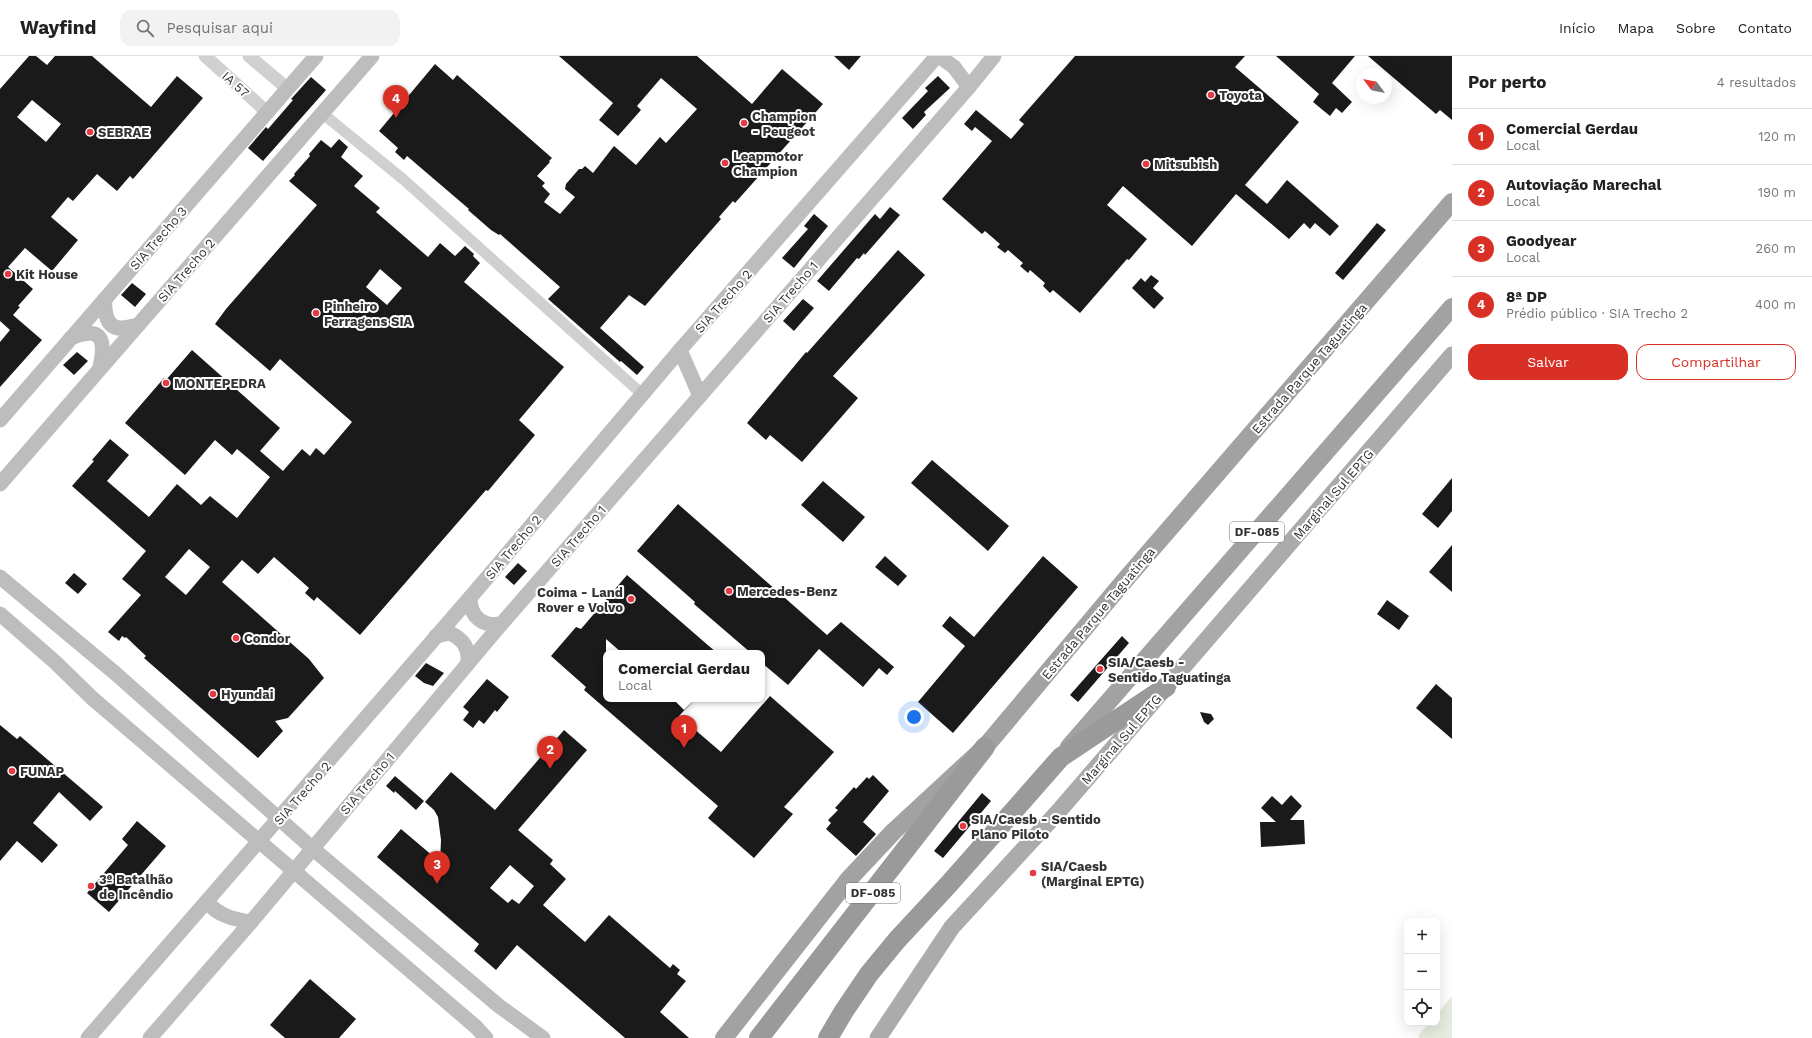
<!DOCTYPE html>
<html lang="pt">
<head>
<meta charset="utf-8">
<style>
  :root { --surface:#fff; --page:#f2f2f2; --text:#222; --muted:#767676; --line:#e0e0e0; --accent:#d93025 }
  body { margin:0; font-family:"Work Sans",sans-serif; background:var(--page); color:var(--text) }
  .controls { position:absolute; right:12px; bottom:12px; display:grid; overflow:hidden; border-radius:8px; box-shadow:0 4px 16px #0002 }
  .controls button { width:36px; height:36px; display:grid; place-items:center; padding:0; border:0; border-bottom:1px solid var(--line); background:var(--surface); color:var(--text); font:20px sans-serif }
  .compass { position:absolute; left:1356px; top:12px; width:36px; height:36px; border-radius:50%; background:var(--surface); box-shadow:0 4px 16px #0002; rotate:302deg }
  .you { position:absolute; left:914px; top:661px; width:14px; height:14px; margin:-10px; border:3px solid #fff; border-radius:50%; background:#1a73e8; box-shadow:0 0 0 6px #1a73e833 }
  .badge { display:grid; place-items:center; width:26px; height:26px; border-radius:50%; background:var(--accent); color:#fff; font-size:13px; font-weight:700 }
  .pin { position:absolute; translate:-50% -33px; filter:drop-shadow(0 1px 2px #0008) }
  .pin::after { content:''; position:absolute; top:21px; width:14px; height:12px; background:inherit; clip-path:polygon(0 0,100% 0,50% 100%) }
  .popup { position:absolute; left:603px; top:594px; width:162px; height:52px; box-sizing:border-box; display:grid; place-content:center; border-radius:8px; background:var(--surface); filter:drop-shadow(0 1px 3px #0005); font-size:13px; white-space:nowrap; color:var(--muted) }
  .popup b { font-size:15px; color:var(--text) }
  .popup::after { content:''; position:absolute; left:50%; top:100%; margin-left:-8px; border:8px solid transparent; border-top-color:var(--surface) }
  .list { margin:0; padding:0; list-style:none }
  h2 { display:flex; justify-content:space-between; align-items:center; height:52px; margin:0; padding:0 16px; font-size:17px }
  h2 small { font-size:13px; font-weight:400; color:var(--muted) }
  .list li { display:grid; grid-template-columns:26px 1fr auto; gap:12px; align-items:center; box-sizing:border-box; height:56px; padding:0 16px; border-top:1px solid var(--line) }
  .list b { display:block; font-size:15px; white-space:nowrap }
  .list p { margin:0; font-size:13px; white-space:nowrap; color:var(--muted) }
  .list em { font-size:13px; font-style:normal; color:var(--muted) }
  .actions { display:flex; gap:8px; padding:12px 16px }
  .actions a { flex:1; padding:9px 0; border:1px solid var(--accent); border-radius:12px; text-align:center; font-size:14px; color:var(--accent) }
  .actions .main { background:var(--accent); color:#fff }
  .icon { flex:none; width:22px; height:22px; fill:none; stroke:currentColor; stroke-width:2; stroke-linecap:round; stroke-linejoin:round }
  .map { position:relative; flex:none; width:1452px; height:982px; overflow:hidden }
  header { display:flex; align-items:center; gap:24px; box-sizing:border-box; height:56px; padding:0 20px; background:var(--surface); border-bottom:1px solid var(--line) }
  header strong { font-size:19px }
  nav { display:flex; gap:22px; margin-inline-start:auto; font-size:14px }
  .search { width:280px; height:36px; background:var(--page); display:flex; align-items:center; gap:10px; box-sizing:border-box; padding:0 14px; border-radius:12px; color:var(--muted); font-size:15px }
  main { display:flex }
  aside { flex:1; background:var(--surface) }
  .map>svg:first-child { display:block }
  .green { fill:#e6ecdf }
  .building { fill:#1a1a1a; fill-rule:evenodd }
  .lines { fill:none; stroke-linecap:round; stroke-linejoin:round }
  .minor { stroke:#d0d0d0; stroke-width:11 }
  .tertiary { stroke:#d0d0d0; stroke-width:13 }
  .secondary { stroke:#bdbdbd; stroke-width:15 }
  .primary { stroke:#ababab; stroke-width:17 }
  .trunk { stroke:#a2a2a2; stroke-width:18 }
  .motorway { stroke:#9a9a9a; stroke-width:20 }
  .poi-dot { fill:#e63946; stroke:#fff; stroke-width:1.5 }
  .labels { text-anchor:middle; stroke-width:4; stroke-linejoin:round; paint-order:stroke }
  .shield { fill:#fff; stroke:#707070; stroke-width:1 }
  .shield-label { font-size:12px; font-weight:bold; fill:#333 }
  .street-label { font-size:13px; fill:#333; stroke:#fff }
  .poi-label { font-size:13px; font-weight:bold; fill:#333; stroke:#fff; text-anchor:start }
</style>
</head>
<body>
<header>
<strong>Wayfind</strong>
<div class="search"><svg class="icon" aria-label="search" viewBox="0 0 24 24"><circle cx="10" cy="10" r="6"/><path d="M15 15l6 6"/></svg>Pesquisar aqui</div>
<nav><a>Início</a><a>Mapa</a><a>Sobre</a><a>Contato</a></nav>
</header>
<main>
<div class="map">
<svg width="1452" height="982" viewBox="0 0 1452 982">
  <rect width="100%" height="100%" fill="#fff"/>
  <!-- green -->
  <polygon class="green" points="1452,940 1452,982 1420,982 1418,980 1429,967 1437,967 1437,958"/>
  <!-- building -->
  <g class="building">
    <path d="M29,0H36L47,9L55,0H92L151,51L177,20L203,42L133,123L130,120L117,135L97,118L73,145L68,141L51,161L78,184L52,215L25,192L8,211L33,233L18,250L20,251L13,259L42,284L0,331V286L10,274L0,265V33ZM32,44L61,68L46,86L17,61Z"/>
    <polygon points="559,0 697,0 752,48 782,13 823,48 735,147 733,145 719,161 721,163 645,250 629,239 600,272 644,311 637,319 621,305 620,306 548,243 560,231 500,178 499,179 491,174 468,154 469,153 407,100 404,104 395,96 398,92 379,75 435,8 453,24 457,19 552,102 549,105 550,106 537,120 545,127 542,130 550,138 544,146 560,158 575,141 565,133 566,128 579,113 582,113 585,110 593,117 614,90 636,109 660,81 666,87 697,53 661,22 637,50 641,54 618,80 599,64 613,47"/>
    <polygon points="834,0 861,0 849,14"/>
    <polygon points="1075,0 1245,0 1235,11 1299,66 1245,129 1267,148 1287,124 1339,170 1330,180 1315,167 1310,173 1304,167 1289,183 1236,138 1192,190 1123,130 1107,149 1147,183 1129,204 1127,203 1080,257 1053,234 1050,237 1043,230 1045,227 1030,214 1028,217 1020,210 1023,207 1008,194 1005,197 997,191 1000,188 985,175 982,178 942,143 992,85 975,71 972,75 964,68 976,54 1011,83 1024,68 1019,64"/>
    <polygon points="1276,0 1355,0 1332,27 1352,46 1342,57 1336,52 1330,60 1313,46 1319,38"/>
    <polygon points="1368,0 1452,0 1452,64 1440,54 1436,58"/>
    <polygon points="938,20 950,32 924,56 926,59 913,73 902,62 928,35 925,32"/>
    <polygon points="311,21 326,34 263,105 248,92 266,71 268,73 293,44 291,43"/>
    <path d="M339,83L348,91L341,101L363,120L354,130L380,152L376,156L428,201L440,187L455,200L465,190L474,198L473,200L480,207L464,226L564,311L519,364L535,379L488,435L486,434L360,579L317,541L314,545L305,537L309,532L274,501L258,518L242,504L222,526L309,603L324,622L288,662L275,665L283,675L258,702L144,602L146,600L126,581L125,582L122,580L119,585L108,576L141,539L122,523L146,495L72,430L94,405L92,404L110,383L129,399L107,425L149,461L177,428L201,449L210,440L237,462L270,421L237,393L232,399L215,384L185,419L125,367L164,322L166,324L192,294L280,372L260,395L283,415L302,393L310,400L316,392L324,399L352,366L280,303L270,315L215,268L226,253L317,149L289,125L295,119L294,118L310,100L309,98L321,84L331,92ZM380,213L402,232L387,249L366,231ZM189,493L210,511L186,539L165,521Z"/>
    <polygon points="890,151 900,159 865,199 864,197 859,203 857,202 829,235 817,225 875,158 880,163"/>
    <polygon points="814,158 828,170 794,212 782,202 808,173 804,170"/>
    <polygon points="1377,167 1386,174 1343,224 1335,217"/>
    <polygon points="898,194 925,219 833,320 858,342 802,406 770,379 766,384 747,367 806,296 807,297"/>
    <polygon points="1151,219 1159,225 1153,232 1164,242 1154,253 1132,232 1141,222 1145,226"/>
    <polygon points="132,227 146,238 135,251 121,239"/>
    <polygon points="803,243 814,252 794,275 783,265"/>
    <polygon points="77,296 88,305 74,319 63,309"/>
    <polygon points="932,404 1009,470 988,495 911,427"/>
    <polygon points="1452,422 1452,455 1438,472 1422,458"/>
    <polygon points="823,425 865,461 843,486 801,449"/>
    <polygon points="678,448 827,579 841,566 894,611 887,619 879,612 863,631 819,593 788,629 762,607 762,597 751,597 694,548 695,546 637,495"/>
    <polygon points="1452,489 1452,536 1429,516"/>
    <polygon points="885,500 907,520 898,530 875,511"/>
    <polygon points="1043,500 1078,531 953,677 918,646 965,590 942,570 950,560 974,581"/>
    <polygon points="518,507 527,515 514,529 505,521"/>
    <polygon points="74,517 87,528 78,538 65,527"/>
    <polygon points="627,519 717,597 622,597 606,583 606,643 695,643 679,660 721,696 770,640 834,696 784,751 793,758 754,802 708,762 718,750 584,634 586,631 551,600 576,571 581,573"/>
    <polygon points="1387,544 1409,560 1399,574 1377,558"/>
    <polygon points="1122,580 1129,587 1078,646 1070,639"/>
    <polygon points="426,607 444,617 433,630 424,627 415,620"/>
    <polygon points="487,623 509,641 497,656 495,654 484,668 479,664 473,672 463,664 469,656 463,651"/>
    <polygon points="1436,628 1452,642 1452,683 1416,652"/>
    <polygon points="1200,656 1211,658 1214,663 1208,669 1204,666"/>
    <polygon points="0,669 17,683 20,680 103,751 90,765 59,736 33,767 58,789 42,807 17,785 0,805"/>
    <path d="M564,674L587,694L518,774L553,804L550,808L566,823L543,849L585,886L609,859L670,912L673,908L680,914L677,918L686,925L660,956L689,982H625L517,889L496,914L474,895L479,888L377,801L401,773L440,806L441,784L438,761L434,754L425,746L451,716L495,754ZM510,809L534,830L519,848L512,843L508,847L490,832Z"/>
    <polygon points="873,719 889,735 863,766 876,778 856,800 826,773 831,767 828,764 838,754 835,752 854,731 856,733 867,721 869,723"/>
    <polygon points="395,720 424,745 416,754 395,735 394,737 386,730"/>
    <polygon points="982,737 991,745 943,802 934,795"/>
    <polygon points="1291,739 1302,750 1290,764 1304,764 1305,788 1261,791 1260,766 1276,766 1261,752 1272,740 1282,749"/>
    <polygon points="137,765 166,790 109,856 87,837 128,789 122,783"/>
    <polygon points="310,923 356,963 339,982 285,982 270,969"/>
  </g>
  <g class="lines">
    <!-- minor -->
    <polyline class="minor" points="322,57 404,124 642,338"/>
    <!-- tertiary -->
    <g class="tertiary">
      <polyline points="205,0 267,56"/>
      <polyline points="249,0 288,33"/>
    </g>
    <!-- secondary -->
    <g class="secondary">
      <polyline points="939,0 954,11 969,31"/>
      <path d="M105,243C104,255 106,273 122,272C127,272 133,270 138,269"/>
      <path d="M71,282C102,269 106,284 100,311"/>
      <polyline points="680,294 700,340"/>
      <polyline points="0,364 316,0"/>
      <polyline points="0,428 372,0"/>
      <polyline points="0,521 115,617 312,792 499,950 543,982"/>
      <path d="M470,542C470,561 483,571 501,568"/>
      <polyline points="0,558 55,606 92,642 476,971 486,982"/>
      <path d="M436,580L450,577C464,584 469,592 468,607"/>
      <path d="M207,846C219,860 233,863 251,866"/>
      <polyline points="88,982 474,537 680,294 937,0"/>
      <polyline points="150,982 251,866 497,573 969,31 994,0"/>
    </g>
    <!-- primary -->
    <polyline class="primary" points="878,982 952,871 1058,756 1452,299"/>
    <!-- trunk -->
    <g class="trunk">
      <polyline points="1069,691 1452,251"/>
      <polyline points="724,982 848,824 894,775 985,691 1125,524 1452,146"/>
    </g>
    <!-- motorway -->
    <g class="motorway">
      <polyline points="759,982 985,691"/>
      <polyline points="828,982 844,955 869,918 897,884 949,828 1061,701 1166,631"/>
    </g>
  </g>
  <!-- markers -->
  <g class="poi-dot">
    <circle cx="1211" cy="39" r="4"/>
    <circle cx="744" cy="67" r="4"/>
    <circle cx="90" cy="76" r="4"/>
    <circle cx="725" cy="107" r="4"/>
    <circle cx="1146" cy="108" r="4"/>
    <circle cx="8" cy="218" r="4"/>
    <circle cx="316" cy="257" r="4"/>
    <circle cx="166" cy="327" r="4"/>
    <circle cx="729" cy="535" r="4"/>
    <circle cx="631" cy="543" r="4"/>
    <circle cx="236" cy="582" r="4"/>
    <circle cx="1100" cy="613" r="4"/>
    <circle cx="213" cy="638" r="4"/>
    <circle cx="12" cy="715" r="4"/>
    <circle cx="963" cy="770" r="4"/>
    <circle cx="1033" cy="817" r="4"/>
    <circle cx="91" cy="830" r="4"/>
  </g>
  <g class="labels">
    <!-- shield labels -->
    <g class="shield">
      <rect x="1230" y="466" width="54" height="20" rx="3"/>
      <rect x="846" y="827" width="54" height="20" rx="3"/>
    </g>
    <g class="shield-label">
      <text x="1257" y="480">DF-085</text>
      <text x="873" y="841">DF-085</text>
    </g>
    <!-- street labels -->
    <g class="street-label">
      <text transform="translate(236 28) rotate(42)" y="5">IA 57</text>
      <text transform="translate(158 182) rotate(-49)" y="5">SIA Trecho 3</text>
      <text transform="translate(186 214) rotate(-49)" y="5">SIA Trecho 2</text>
      <text transform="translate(790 236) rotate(-49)" y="5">SIA Trecho 1</text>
      <text transform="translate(723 245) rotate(-49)" y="5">SIA Trecho 2</text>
      <text transform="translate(1309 312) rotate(-49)" y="5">Estrada Parque Taguatinga</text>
      <text transform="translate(1333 438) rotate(-49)" y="5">Marginal Sul EPTG</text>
      <text transform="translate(578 480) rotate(-49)" y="5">SIA Trecho 1</text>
      <text transform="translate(513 491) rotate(-50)" y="5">SIA Trecho 2</text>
      <text transform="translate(1098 557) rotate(-50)" y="5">Estrada Parque Taguatinga</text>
      <text transform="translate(1121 683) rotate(-49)" y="5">Marginal Sul EPTG</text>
      <text transform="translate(367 727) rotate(-50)" y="5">SIA Trecho 1</text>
      <text transform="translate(302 737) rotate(-49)" y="5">SIA Trecho 2</text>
    </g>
    <!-- poi labels -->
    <g class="poi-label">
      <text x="1219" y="44">Toyota</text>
      <text x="752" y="65">Champion<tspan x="752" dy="15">- Peugeot</tspan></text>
      <text x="98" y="81">SEBRAE</text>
      <text x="733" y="105">Leapmotor<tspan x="733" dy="15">Champion</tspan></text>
      <text x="1154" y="113">Mitsubish</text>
      <text x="16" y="223">Kit House</text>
      <text x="324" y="255">Pinheiro<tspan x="324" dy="15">Ferragens SIA</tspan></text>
      <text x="174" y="332">MONTEPEDRA</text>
      <text x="737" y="540">Mercedes-Benz</text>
      <text x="623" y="541" text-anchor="end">Coima - Land<tspan x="623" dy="15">Rover e Volvo</tspan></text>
      <text x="244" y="587">Condor</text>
      <text x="1108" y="611">SIA/Caesb -<tspan x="1108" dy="15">Sentido Taguatinga</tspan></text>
      <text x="221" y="643">Hyundai</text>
      <text x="20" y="720">FUNAP</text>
      <text x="971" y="768">SIA/Caesb - Sentido<tspan x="971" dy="15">Plano Piloto</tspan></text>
      <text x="1041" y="815">SIA/Caesb<tspan x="1041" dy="15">(Marginal EPTG)</tspan></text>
      <text x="99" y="828">3º Batalhão<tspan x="99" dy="15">de Incêndio</tspan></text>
    </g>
  </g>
</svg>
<div class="controls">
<button>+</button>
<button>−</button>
<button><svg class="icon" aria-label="locate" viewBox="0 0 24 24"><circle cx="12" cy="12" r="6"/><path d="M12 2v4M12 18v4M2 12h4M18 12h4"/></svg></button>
</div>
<svg class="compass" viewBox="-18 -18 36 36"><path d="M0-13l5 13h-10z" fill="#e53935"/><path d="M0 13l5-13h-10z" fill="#767676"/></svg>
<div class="you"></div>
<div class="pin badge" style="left:684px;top:692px">1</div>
<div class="popup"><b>Comercial Gerdau</b>Local</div>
<div class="pin badge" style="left:550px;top:713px">2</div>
<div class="pin badge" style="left:437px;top:828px">3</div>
<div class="pin badge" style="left:396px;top:62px">4</div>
</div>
<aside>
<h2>Por perto<small>4 resultados</small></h2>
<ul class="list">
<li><span class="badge">1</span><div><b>Comercial Gerdau</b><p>Local</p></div><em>120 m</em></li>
<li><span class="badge">2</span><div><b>Autoviação Marechal</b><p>Local</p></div><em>190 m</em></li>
<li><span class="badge">3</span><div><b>Goodyear</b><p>Local</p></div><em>260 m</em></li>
<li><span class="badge">4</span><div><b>8ª DP</b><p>Prédio público · SIA Trecho 2</p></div><em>400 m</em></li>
</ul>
<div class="actions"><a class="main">Salvar</a><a>Compartilhar</a></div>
</aside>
</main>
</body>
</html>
